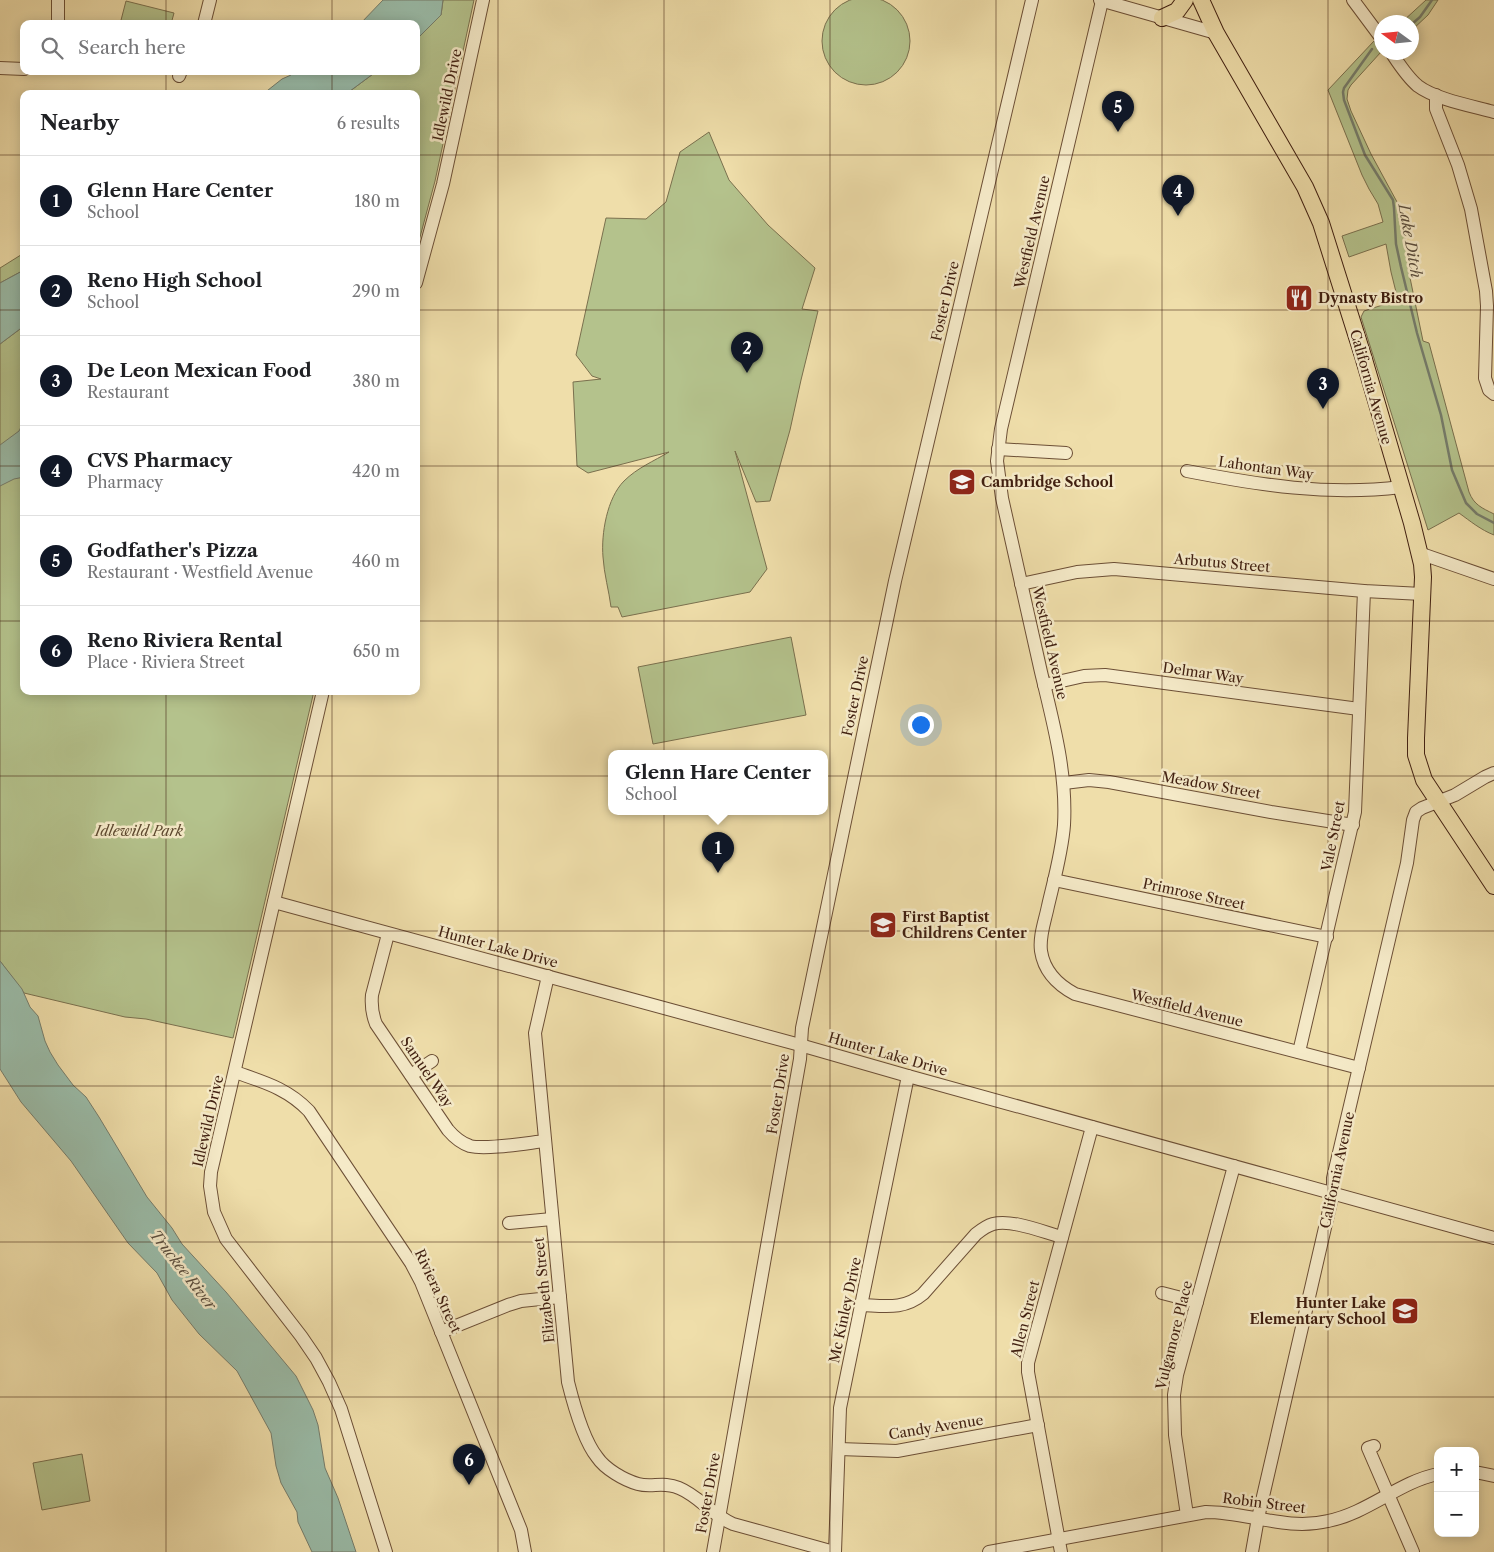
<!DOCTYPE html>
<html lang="en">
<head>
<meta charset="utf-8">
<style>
  :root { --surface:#fff; --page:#f6f6f6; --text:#202124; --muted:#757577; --line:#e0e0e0; --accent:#111827 }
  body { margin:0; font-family:"Libre Caslon Text",serif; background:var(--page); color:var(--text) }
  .controls { position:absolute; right:15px; bottom:15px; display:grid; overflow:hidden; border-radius:10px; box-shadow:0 2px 12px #0003 }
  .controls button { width:45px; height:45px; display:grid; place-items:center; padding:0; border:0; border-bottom:1px solid var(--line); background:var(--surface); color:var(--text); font:25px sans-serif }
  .compass { position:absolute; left:1374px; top:15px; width:45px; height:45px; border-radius:50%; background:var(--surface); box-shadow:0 2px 12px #0003; rotate:285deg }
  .you { position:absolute; left:920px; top:724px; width:18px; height:18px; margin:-12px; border:4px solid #fff; border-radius:50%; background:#1a73e8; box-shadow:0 0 0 8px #1a73e833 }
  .badge { display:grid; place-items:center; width:32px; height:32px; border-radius:50%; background:var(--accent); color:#fff; font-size:16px; font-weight:700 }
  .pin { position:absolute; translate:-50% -41px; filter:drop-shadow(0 1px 2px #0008) }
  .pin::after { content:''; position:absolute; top:26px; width:18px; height:15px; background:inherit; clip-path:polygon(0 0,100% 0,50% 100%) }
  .popup { position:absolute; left:608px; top:750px; width:220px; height:65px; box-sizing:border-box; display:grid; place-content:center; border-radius:10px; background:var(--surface); filter:drop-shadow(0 1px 4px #0005); font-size:16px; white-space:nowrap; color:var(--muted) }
  .popup b { font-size:19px; color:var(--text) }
  .popup::after { content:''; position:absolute; left:50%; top:100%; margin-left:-10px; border:10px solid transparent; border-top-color:var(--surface) }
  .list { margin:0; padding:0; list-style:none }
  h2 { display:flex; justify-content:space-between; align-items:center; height:65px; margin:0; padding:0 20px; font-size:21px }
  h2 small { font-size:16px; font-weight:400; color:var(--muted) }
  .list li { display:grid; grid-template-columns:32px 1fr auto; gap:15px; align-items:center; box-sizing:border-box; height:90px; padding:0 20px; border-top:1px solid var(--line) }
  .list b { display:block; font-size:19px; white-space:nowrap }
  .list p { margin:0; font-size:16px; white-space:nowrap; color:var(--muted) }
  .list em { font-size:16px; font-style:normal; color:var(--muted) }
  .icon { flex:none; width:28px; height:28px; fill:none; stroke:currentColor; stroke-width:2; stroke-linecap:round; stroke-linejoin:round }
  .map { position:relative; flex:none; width:1494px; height:1552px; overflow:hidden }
  .search { position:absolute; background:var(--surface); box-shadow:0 2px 12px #0003; left:20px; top:20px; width:400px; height:55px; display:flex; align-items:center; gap:12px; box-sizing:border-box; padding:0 18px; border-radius:10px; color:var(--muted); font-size:19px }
  .panel { position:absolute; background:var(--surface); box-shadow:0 2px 12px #0003; left:20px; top:90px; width:400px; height:605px; border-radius:10px }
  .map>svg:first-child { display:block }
  .green { fill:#b4c28c; stroke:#7a704e }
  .water { fill:#9abca9; stroke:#767d6c }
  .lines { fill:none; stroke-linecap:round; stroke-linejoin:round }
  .stream { stroke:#767d6c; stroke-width:2.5 }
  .minor-casing { stroke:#6c4f36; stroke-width:14 }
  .major-casing { stroke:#401f10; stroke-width:18 }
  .minor { stroke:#f5eac8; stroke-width:12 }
  .major { stroke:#efdeaa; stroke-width:16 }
  .grid { fill:none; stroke:#401f10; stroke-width:1; stroke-opacity:0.55 }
  .labels { text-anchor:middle; stroke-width:5; stroke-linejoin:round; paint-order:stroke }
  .street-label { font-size:14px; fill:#401f10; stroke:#f5eac8 }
  .poi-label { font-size:14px; font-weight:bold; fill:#401f10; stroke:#f5eac8; text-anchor:start }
  .park-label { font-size:14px; font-style:italic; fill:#5d482f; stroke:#f5eac8 }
  .water-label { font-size:15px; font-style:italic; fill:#5b4e3e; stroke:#f5eac8 }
</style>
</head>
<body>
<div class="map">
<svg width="1494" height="1552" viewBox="0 0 1494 1552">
  <rect width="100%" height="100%" fill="#efdeaa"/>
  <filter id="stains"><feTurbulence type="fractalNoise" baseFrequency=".004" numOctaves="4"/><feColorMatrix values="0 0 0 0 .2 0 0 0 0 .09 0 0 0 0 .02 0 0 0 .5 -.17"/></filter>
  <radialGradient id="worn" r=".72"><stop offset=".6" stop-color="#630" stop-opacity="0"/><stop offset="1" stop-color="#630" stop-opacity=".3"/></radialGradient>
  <!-- green -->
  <g class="green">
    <circle cx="866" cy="41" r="44"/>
    <polygon points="443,0 474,0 435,181 416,252 416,94 346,94 377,71 416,71 416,40 441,15"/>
    <polygon points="1426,0 1438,0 1428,15 1412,30 1412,22 1402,22"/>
    <polygon points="126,1 174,13 171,24 120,24"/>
    <path d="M1374,41L1381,52L1351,85L1348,90L1347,99L1351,111L1371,154L1403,213L1408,268L1423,341L1429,343L1469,492C1474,505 1482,508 1494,514V535C1481,530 1470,521 1459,513L1428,530L1361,317L1364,311L1398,300L1391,272L1386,244L1349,257L1342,236L1383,222L1378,204L1369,189L1362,175L1328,90Z"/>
    <path d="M709,132L729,180L768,225L815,268L802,309L818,311L801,380L790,430L770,501L756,502L735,451L767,569L750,592L622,617L618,607H611C609,591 604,574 603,557C601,534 607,498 624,481C637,468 654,461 669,452L588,473L577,466L573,382L601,379L592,376L576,355L606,218L646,219L666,202L680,152Z"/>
    <polygon points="24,253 24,270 0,283 0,268"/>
    <polygon points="24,326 24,691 314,691 233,1038 146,1019 125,1017 24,993 0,961 0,344"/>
    <polygon points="791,637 806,715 653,744 638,667"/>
    <polygon points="82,1454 90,1501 42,1510 33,1463"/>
  </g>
  <!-- water -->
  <g class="water">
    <polygon points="383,0 443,0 441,15 416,40 416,24 360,24"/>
    <polygon points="293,71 377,71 346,94 263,94 282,79 291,75"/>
    <polygon points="24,270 24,326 0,344 0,283"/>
    <polygon points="24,421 24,477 14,479 0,486 0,445 19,431"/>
    <polygon points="0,961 22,989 30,1007 38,1016 45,1041 50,1052 58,1065 73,1085 86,1097 99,1117 147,1197 172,1228 182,1244 226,1292 296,1376 313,1410 318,1425 325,1468 338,1498 356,1552 312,1552 298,1522 297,1512 281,1483 276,1466 271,1433 237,1371 199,1334 172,1300 157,1273 128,1243 71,1161 21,1102 0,1069"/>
  </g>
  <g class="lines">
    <!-- stream -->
    <g class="stream">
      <polyline points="1412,24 1420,17 1432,0"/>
      <polyline points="1372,49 1344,88 1343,92 1344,100 1365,155 1393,200 1394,208 1396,244 1401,267 1417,333 1441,415 1452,470 1466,503 1477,514 1494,523"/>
    </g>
    <!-- minor casing -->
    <g class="minor-casing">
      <g id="minor">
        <polyline points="1100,0 1216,33"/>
        <polyline points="1353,0 1382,39"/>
        <path d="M1102,1L1001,429L997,461L1002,498C1015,556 1028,614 1041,672C1053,722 1067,772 1064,825C1062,852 1054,880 1048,906C1045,921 1039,936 1041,951C1044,971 1058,985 1075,994L1359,1068"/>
        <polyline points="58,24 58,0"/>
        <polyline points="204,24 210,0"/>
        <path d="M1391,52C1399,64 1407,77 1418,86C1435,99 1472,106 1494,112"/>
        <polyline points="0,68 24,69"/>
        <polyline points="179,76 181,71"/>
        <polyline points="1436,95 1436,109 1458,165 1471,209 1486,291 1487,306 1485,378 1489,390 1494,394"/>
        <polyline points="416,283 443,184 483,0"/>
        <polyline points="998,449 1066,453"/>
        <path d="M1187,471C1259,485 1328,496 1401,487"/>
        <polyline points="1419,553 1494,579"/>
        <polyline points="1021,584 1077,572 1114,569 1364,591 1422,594"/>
        <polyline points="1044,685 1084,676 1105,675 1359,709"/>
        <polyline points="323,691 211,1172 210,1186 214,1212 226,1239 301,1336 316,1358 329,1382 341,1409 386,1552"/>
        <polyline points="1064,783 1089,780 1109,782 1271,812 1353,825"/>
        <polyline points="1054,880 1327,937"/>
        <polyline points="274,902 800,1045 908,1076 1494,1238"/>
        <path d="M388,934L372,995C371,1006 372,1014 376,1024L448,1130C454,1137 461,1143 470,1146C486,1150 527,1143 545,1141"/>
        <path d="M548,976L535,1033L568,1382C573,1402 584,1441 597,1457C605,1469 624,1480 638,1484C652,1488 663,1481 679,1488C699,1496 713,1516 733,1524L834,1552"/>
        <polyline points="1299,1052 1355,812 1364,591"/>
        <path d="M235,1072C263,1082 287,1088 309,1111L411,1263L421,1282L521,1530L525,1552"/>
        <polyline points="411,1075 432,1061"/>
        <polyline points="509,1223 552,1219"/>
        <polyline points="1162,1293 1197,1302"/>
        <path d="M862,1305C885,1306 904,1310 923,1294L976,1234C981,1230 986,1226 993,1224C1012,1219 1043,1232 1062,1237"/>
        <polyline points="441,1332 508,1305 521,1301 560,1297"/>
        <polyline points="1374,1446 1368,1448 1413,1552"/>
        <polyline points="839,1449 897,1451 1038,1425"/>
        <polyline points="1475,1472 1494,1476"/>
        <polyline points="1187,1515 1175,1435 1174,1395 1177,1375 1234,1166"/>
        <polyline points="713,1552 800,1059 802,1028 895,581 1032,0"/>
        <polyline points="835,1552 840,1408 908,1076"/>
        <path d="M989,1552L1206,1512C1247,1512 1287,1531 1328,1521C1368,1513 1399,1482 1438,1474"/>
        <polyline points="1061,1552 1028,1372 1028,1363 1092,1127"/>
        <polyline points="1252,1552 1258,1518 1333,1193 1333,1178 1407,863 1413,820 1416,812 1422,808 1455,795 1485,777 1494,773"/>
      </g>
    </g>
    <!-- major casing -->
    <g class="major-casing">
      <g id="major">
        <polyline points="1201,0 1216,33 1305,187 1321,223 1363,356 1412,523 1422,564 1423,577 1416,738 1416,755 1424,780 1494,886"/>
        <polyline points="1162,18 1177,11 1185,0"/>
      </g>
    </g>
    <!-- minor -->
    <use href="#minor" class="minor"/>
    <!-- major -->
    <use href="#major" class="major"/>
  </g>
  <!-- grid -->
  <path class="grid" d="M166,0V24M332,0V24M498,0V1552M664,0V1552M830,0V1552M996,0V1552M1162,0V1552M1328,0V1552M166,71V94M332,71V94M0,155H24M416,155H1494M0,310H24M416,310H1494M0,466H24M416,466H1494M0,621H24M416,621H1494M166,691V1552M332,691V1552M0,776H1494M0,931H1494M0,1086H1494M0,1242H1494M0,1397H1494"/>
  <!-- icons -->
  <defs>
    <g id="restaurant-square" transform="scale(1.4375)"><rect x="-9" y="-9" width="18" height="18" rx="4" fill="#8f2418" stroke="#f5eac8"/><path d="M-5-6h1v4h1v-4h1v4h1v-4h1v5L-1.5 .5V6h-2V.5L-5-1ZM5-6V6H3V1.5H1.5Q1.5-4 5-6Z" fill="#fff"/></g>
    <g id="school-square" transform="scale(1.4375)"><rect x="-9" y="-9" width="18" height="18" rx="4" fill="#8f2418" stroke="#f5eac8"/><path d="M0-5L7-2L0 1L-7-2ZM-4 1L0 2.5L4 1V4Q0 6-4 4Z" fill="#fff"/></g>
  </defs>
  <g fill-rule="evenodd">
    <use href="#restaurant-square" x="1299" y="298"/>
    <use href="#school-square" x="962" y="482"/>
    <use href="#school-square" x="883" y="925"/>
    <use href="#school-square" x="1405" y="1311"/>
  </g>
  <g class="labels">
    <!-- street labels -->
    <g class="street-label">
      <text transform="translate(447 95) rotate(-78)" y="5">Idlewild Drive</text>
      <text transform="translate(1032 232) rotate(-77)" y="5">Westfield Avenue</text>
      <text transform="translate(945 301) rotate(-77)" y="5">Foster Drive</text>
      <text transform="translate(1371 387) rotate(74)" y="5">California Avenue</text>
      <text transform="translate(1266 468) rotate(8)" y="5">Lahontan Way</text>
      <text transform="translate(1222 563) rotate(5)" y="5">Arbutus Street</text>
      <text transform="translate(1050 643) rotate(77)" y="5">Westfield Avenue</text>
      <text transform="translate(1203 673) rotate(8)" y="5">Delmar Way</text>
      <text transform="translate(855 696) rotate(-78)" y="5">Foster Drive</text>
      <text transform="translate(1211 785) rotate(10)" y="5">Meadow Street</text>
      <text transform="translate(1333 836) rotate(-79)" y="5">Vale Street</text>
      <text transform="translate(1194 894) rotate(12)" y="5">Primrose Street</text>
      <text transform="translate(498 947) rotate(15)" y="5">Hunter Lake Drive</text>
      <text transform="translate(1187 1008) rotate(14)" y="5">Westfield Avenue</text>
      <text transform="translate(888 1054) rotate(16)" y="5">Hunter Lake Drive</text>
      <text transform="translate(427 1072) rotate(56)" y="5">Samuel Way</text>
      <text transform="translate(778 1094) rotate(-81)" y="5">Foster Drive</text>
      <text transform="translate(208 1121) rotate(-77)" y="5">Idlewild Drive</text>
      <text transform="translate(1337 1170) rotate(-78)" y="5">California Avenue</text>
      <text transform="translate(544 1290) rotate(-96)" y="5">Elizabeth Street</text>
      <text transform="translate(438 1291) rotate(65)" y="5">Riviera Street</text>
      <text transform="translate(845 1310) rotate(-78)" y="5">Mc Kinley Drive</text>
      <text transform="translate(1025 1319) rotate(-76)" y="5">Allen Street</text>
      <text transform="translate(1174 1335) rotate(-76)" y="5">Vulgamore Place</text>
      <text transform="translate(936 1427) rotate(-9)" y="5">Candy Avenue</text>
      <text transform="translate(708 1493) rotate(-80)" y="5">Foster Drive</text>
      <text transform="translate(1264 1503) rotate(7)" y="5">Robin Street</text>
    </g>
    <!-- poi labels -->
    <g class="poi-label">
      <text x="1318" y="303">Dynasty Bistro</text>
      <text x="981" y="487">Cambridge School</text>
      <text x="902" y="922">First Baptist<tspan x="902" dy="16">Childrens Center</tspan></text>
      <text x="1386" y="1308" text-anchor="end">Hunter Lake<tspan x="1386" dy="16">Elementary School</tspan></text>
    </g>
    <!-- park labels -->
    <g class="park-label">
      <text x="139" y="836">Idlewild Park</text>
    </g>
    <!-- water labels -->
    <g class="water-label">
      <text transform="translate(1410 241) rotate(80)" y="5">Lake Ditch</text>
      <text transform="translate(183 1270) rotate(52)" y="5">Truckee River</text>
    </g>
  </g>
  <rect width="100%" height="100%" filter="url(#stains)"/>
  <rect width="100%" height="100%" fill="url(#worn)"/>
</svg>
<div class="controls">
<button>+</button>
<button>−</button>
</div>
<svg class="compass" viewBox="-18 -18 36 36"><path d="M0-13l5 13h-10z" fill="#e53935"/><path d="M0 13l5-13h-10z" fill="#757577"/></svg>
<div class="you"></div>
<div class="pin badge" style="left:718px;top:873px">1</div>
<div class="popup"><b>Glenn Hare Center</b>School</div>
<div class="pin badge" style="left:747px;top:373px">2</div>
<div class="pin badge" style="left:1323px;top:409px">3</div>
<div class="pin badge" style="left:1178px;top:216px">4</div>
<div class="pin badge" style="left:1118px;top:132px">5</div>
<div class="pin badge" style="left:469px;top:1485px">6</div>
<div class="search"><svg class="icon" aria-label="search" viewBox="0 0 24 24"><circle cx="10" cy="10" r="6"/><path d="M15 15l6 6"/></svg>Search here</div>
<section class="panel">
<h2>Nearby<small>6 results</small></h2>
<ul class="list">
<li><span class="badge">1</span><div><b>Glenn Hare Center</b><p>School</p></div><em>180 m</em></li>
<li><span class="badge">2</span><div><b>Reno High School</b><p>School</p></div><em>290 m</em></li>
<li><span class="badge">3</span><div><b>De Leon Mexican Food</b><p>Restaurant</p></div><em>380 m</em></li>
<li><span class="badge">4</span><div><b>CVS Pharmacy</b><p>Pharmacy</p></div><em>420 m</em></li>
<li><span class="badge">5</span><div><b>Godfather's Pizza</b><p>Restaurant · Westfield Avenue</p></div><em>460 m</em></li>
<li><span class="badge">6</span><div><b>Reno Riviera Rental</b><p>Place · Riviera Street</p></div><em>650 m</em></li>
</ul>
</section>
</div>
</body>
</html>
